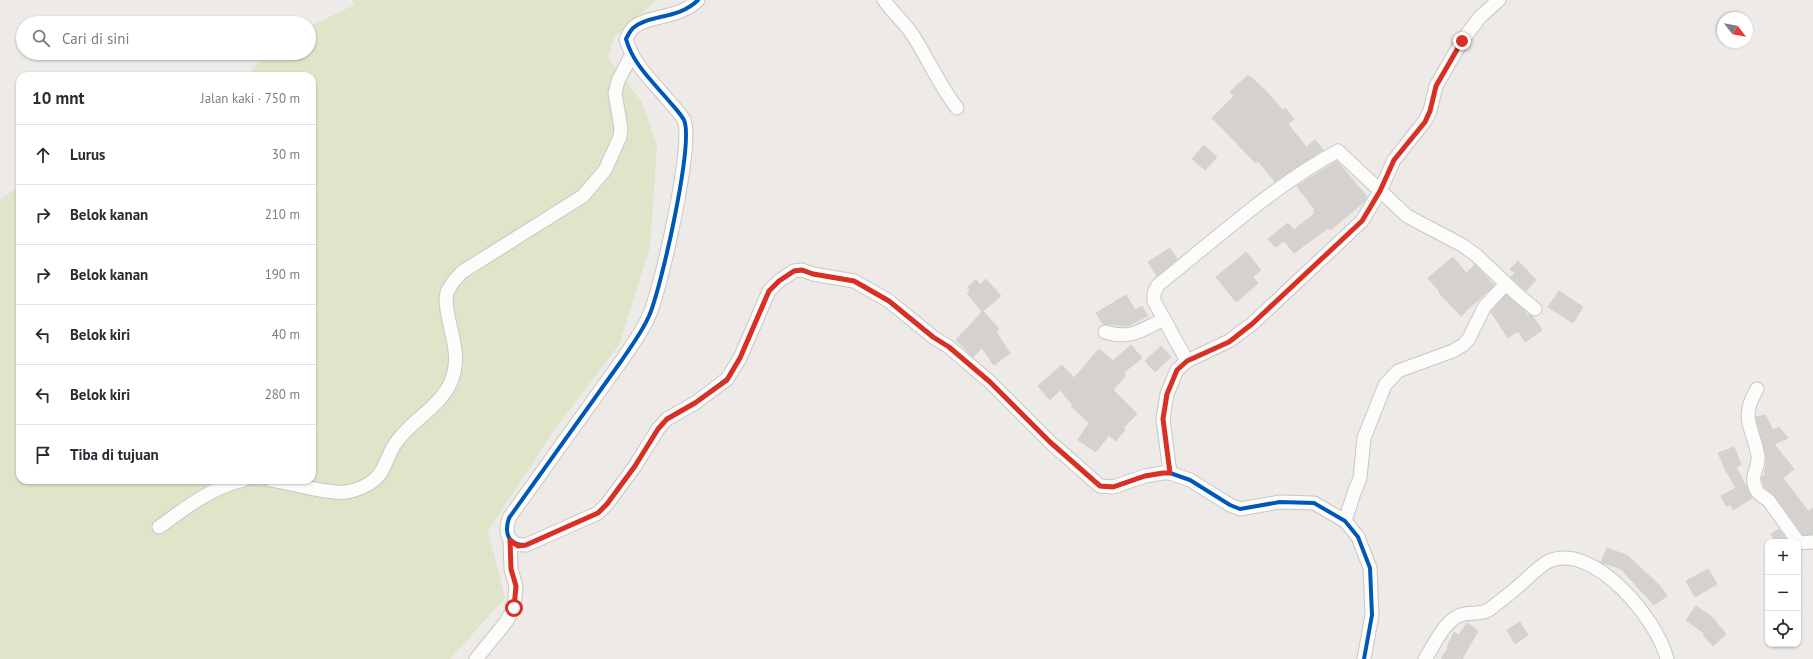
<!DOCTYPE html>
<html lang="id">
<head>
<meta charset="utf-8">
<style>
  :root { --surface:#fff; --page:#f2f2f3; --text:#2b2b33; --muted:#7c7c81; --line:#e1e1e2 }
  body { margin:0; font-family:"PT Sans",sans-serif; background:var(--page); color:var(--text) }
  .controls { position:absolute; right:12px; bottom:12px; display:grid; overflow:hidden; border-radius:8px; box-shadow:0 1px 3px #0004 }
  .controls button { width:36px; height:36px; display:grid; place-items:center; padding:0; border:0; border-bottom:1px solid var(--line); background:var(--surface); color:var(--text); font:20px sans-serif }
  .compass { position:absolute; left:1717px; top:12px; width:36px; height:36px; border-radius:50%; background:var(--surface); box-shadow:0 1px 3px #0004; rotate:121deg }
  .stop { position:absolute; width:12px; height:12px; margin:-9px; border:3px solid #d93025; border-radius:50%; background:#fff }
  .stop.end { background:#d93025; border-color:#fff; box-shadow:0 1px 4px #0008 }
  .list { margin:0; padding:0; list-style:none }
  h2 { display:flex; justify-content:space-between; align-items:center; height:52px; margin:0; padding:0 16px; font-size:17px }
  h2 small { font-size:13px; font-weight:400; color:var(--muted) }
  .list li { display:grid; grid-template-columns:26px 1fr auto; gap:12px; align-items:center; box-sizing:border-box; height:60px; padding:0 16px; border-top:1px solid var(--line) }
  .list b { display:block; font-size:15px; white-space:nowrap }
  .list em { font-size:13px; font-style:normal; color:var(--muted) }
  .icon { flex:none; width:22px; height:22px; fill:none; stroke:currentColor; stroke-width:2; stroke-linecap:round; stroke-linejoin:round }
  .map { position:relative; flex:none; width:1813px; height:659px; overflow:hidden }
  .search { position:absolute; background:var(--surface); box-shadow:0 1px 3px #0004; left:16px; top:16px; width:300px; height:44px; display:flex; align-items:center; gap:10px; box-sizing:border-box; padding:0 14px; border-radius:22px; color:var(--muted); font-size:15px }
  .panel { position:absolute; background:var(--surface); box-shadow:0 1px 3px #0004; left:16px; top:72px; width:300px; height:412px; border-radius:12px }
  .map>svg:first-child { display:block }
  .green { fill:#dee5c9 }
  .building { fill:#d5d1ce; stroke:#d5d1cd }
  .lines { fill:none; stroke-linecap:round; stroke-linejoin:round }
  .minor-casing { stroke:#c9c6c3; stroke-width:15 }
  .minor { stroke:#fcfcfb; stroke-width:13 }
  .cycleway-casing { stroke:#fff; stroke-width:6 }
  .cycleway { stroke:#0057b8; stroke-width:4 }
  .route { stroke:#d93025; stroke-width:5 }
</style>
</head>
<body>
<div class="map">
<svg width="1813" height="659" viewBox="0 0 1813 659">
  <rect width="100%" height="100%" fill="#edeae7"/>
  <!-- green -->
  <polygon class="green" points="352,0 657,0 614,37 608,58 642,102 657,146 650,247 619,345 555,429 488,531 505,598 450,659 0,659 0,200 20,185 20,480 312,480 312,76 247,76 268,53 309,53 309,27 354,5"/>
  <!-- building -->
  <g class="building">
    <polygon points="1248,75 1264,89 1283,110 1285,108 1294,119 1288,124 1306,147 1315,140 1323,150 1275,182 1258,161 1256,163 1212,118 1234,96 1230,92"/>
    <polygon points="1204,145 1217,157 1205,170 1192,159"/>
    <polygon points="1337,161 1367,197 1364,202 1330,230 1328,228 1294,253 1284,241 1275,247 1268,239 1288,223 1294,230 1315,213 1313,211 1315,210 1297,186"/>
    <polygon points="1170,248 1177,259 1157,276 1148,262"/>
    <polygon points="1246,252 1261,270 1253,277 1258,283 1236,302 1216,277"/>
    <polygon points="1453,257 1466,273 1475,265 1494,285 1461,316 1439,293 1440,292 1428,278"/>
    <polygon points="1518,261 1536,280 1526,291 1511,277 1515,273 1510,269"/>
    <polygon points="986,279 1001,296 982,312 967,293 970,290 968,287 976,280 980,285"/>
    <polygon points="1559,291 1583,307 1573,323 1548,307"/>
    <polygon points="1126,295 1135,310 1142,306 1148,316 1128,326 1103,324 1096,313"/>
    <polygon points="1506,295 1524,310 1527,316 1529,315 1533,317 1542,330 1525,342 1518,331 1508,338 1491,312"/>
    <polygon points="983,311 999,329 996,332 1010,353 994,365 982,348 973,357 956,340"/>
    <polygon points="1131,345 1142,358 1123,373 1126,375 1113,390 1137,414 1123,428 1125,430 1116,441 1109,435 1096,452 1078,440 1089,423 1071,406 1073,405 1060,390 1050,400 1038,386 1062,365 1074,378 1099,349 1113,361"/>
    <polygon points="1161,346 1171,357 1155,372 1145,361"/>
    <polygon points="1765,415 1773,430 1779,427 1788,438 1774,444 1794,469 1783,478 1808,511 1813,508 1813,534 1803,535 1775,496 1764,487 1762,477 1766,474 1764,472 1766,466 1766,456 1756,417"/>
    <polygon points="1734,447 1741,465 1736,467 1752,498 1733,510 1730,504 1726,506 1721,496 1736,488 1726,471 1718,453"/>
    <polygon points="1779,529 1788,541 1786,542 1776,542 1771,534"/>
    <polygon points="1607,548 1628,556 1660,586 1667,596 1654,605 1621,569 1601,562"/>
    <polygon points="1708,569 1717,584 1695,597 1686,581"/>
    <polygon points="1696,606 1712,617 1726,634 1713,646 1703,635 1705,634 1686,620"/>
    <polygon points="1520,622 1528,635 1515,644 1507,630"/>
    <polygon points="1467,623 1478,631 1462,659 1441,659 1448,648 1447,647 1454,632 1459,635"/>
  </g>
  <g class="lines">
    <!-- minor casing -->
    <g class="minor-casing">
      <g id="minor">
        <path d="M698,0C678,20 649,14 633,28C630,31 628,35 626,39C633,64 652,81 669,101C674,107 680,113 684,120C694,143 661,289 649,316C642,332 632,345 622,360L509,518C504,533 508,546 526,545L598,513L607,504L635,466L658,429L667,419L695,403L727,379L740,358L769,291L779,281L794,271L802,270L813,274L854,281L889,301L933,337L949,347L990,382L1050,442L1100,486L1113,487L1145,476L1163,473H1170L1190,480L1230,505L1240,509L1280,502L1314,503L1345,521L1358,537L1370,568L1372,615L1364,659"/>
        <path d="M884,0C892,12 904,22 912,34C928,58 939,85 957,108"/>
        <path d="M1105,332C1130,340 1142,330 1164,319"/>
        <path d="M1187,361L1154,301V293L1158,285C1216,239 1273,186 1338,151L1407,216L1462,245L1476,255L1518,295L1535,309"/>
        <path d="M1757,389C1739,420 1753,426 1758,456C1760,470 1748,473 1757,491C1760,496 1765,497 1769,501C1779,515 1789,529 1799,543L1813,542"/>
        <polyline points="1170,473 1163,419 1167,394 1177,370 1187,361 1229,341 1252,324 1362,221 1380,191 1394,160 1425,121 1430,111 1436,86 1462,41 1480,17 1499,0"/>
        <path d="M271,480C292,483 326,494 346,492C355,491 367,486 374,480C385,472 387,455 395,444C413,416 451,404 455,366C458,345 447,322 446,301L447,292L453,282L462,272L583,196L605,170L620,137L621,128L615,93L618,81L632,54"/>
        <polyline points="1345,521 1354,493 1360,478 1364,438 1385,385 1398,371 1453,351 1463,345 1468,340 1485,306 1506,284"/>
        <path d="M159,527C184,509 213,486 244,480"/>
        <polyline points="476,659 506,622 514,608 516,586 511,569 510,540"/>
        <path d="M1425,659C1435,644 1445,618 1464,614C1474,612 1481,615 1490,609C1500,601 1511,593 1521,584C1529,577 1539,566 1549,561C1595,542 1658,621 1667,659"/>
      </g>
    </g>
    <!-- minor -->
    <use href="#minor" class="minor"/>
    <!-- cycleway casing -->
    <g class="cycleway-casing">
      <path id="cycleway" d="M698,0C678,20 649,14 633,28C630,31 628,35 626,39C633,64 652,81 669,101C674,107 680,113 684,120C694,143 661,289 649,316C642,332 632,345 622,360L509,518C504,533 508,546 526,545L598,513L607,504L635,466L658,429L667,419L695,403L727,379L740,358L769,291L779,281L794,271L802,270L813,274L854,281L889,301L933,337L949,347L990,382L1050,442L1100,486L1113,487L1145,476L1163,473H1170L1190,480L1230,505L1240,509L1280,502L1314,503L1345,521L1358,537L1370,568L1372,615L1364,659"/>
    </g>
    <!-- cycleway -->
    <use href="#cycleway" class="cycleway"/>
  </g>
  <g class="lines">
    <!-- route -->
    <polyline class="route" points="514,608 516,586 511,569 510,540 518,546 526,545 598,513 607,504 635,466 658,429 667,419 695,403 727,380 740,358 769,291 779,281 794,271 802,270 813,274 854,281 889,301 933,337 949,347 990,382 1050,442 1100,486 1113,487 1145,476 1163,473 1170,473 1163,419 1167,394 1177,370 1187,361 1229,342 1252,324 1362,221 1380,191 1394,160 1425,122 1430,111 1436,86 1462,41"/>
  </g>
</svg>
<div class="controls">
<button>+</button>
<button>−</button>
<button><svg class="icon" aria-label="locate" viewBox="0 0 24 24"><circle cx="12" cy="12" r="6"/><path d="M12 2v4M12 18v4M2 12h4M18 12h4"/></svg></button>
</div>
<svg class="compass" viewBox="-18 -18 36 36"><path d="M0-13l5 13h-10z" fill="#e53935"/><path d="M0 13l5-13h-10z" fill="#7c7c81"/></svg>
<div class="stop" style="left:514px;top:608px"></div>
<div class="stop end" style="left:1462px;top:41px"></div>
<div class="search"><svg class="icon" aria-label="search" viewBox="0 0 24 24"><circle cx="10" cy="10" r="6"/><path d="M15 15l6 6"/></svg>Cari di sini</div>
<section class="panel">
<h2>10 mnt<small>Jalan kaki · 750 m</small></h2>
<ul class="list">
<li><svg class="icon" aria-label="ahead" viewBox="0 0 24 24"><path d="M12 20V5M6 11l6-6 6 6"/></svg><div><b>Lurus</b></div><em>30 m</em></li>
<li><svg class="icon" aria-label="right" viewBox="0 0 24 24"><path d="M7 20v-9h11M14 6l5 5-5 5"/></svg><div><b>Belok kanan</b></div><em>210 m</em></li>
<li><svg class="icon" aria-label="right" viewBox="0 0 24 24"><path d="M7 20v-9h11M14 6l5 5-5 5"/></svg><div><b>Belok kanan</b></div><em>190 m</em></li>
<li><svg class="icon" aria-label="left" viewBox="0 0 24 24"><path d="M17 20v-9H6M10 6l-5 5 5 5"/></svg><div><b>Belok kiri</b></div><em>40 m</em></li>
<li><svg class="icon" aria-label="left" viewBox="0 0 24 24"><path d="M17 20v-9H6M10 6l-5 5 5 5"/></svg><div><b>Belok kiri</b></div><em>280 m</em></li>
<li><svg class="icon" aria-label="arrive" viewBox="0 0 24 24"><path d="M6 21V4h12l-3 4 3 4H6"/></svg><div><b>Tiba di tujuan</b></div></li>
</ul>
</section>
</div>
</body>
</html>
